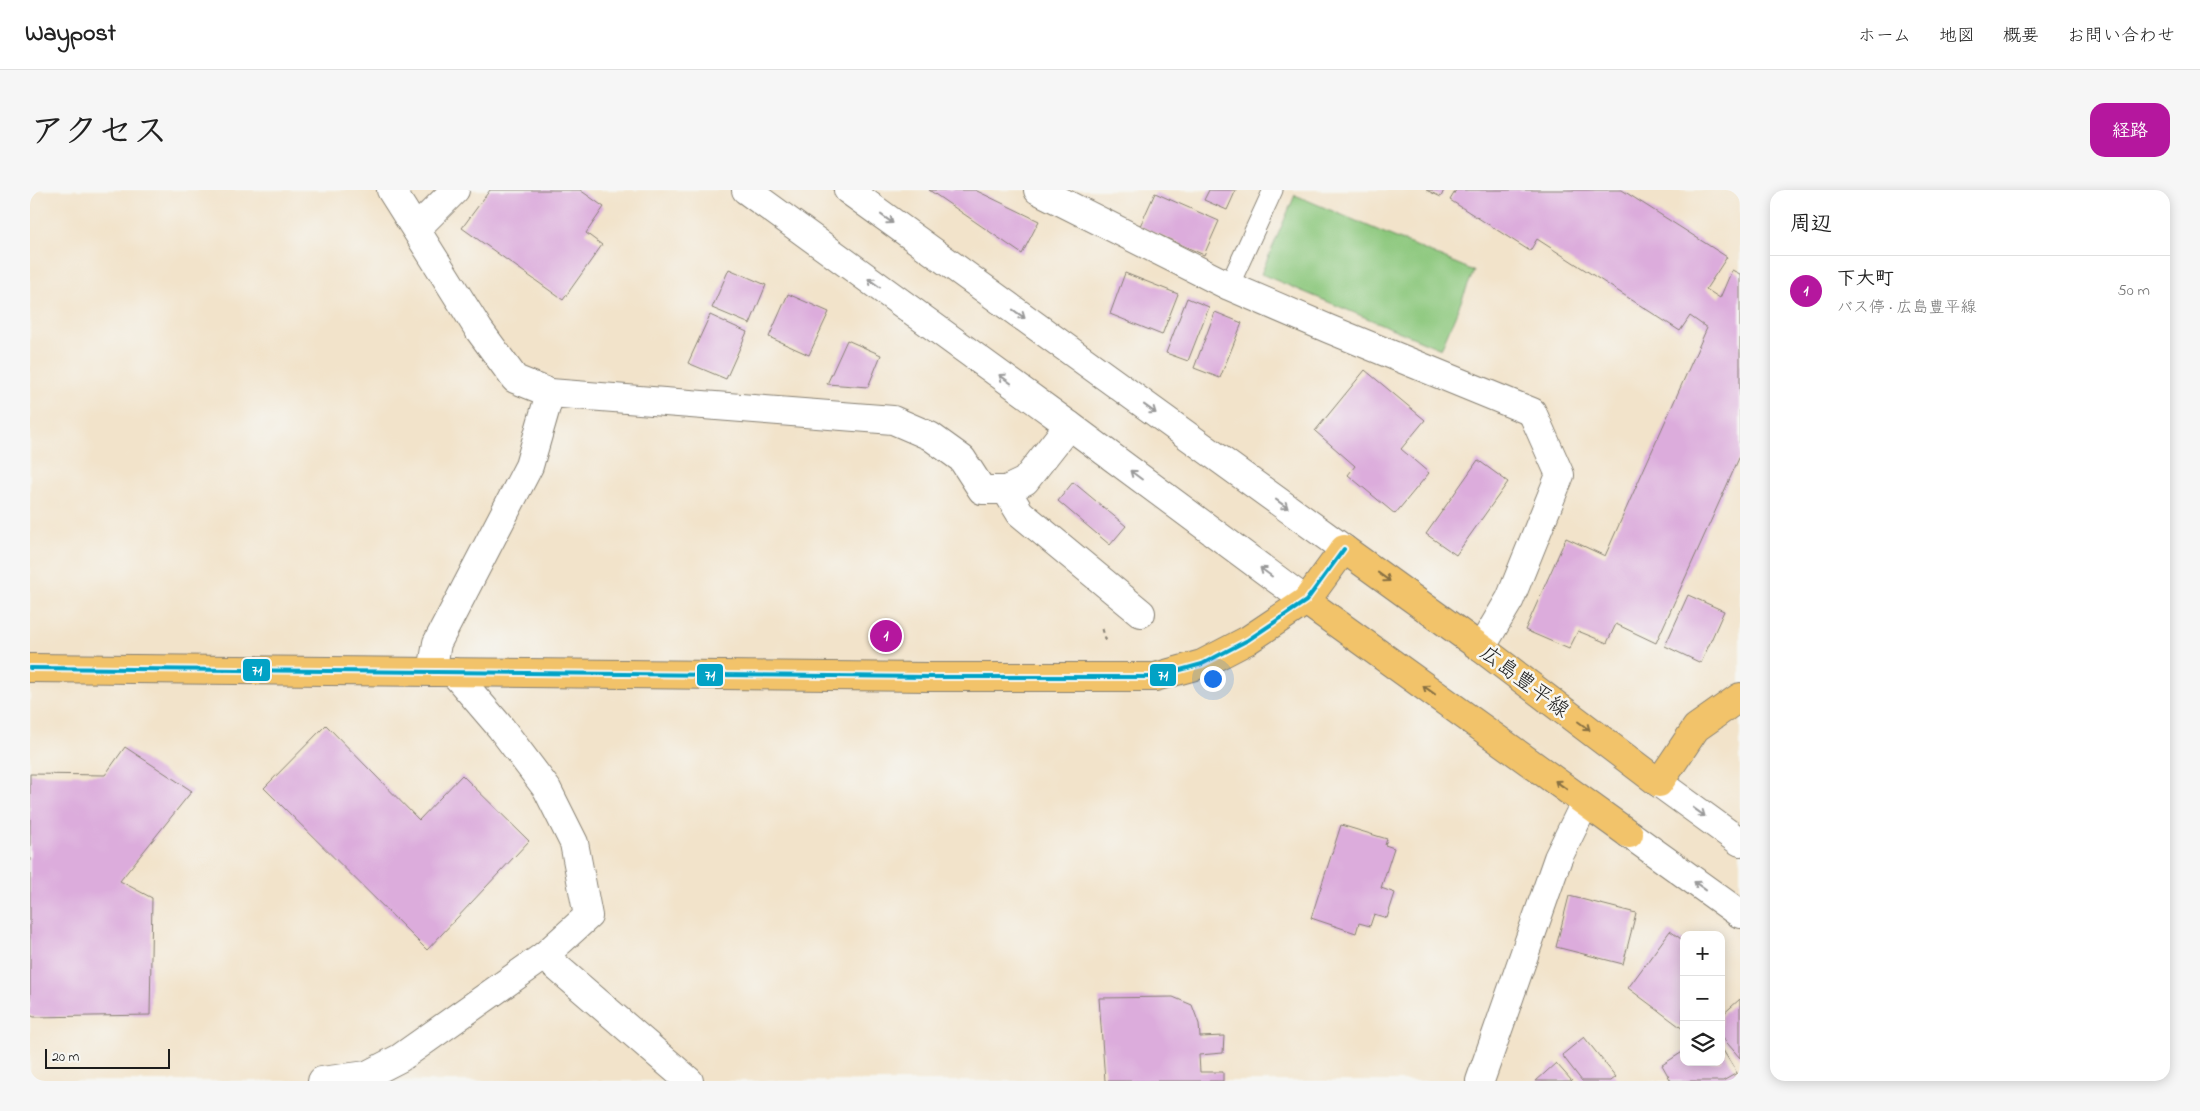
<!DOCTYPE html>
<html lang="ja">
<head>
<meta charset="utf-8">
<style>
  :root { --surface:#fff; --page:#f6f6f6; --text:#222; --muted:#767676; --line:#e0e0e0; --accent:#b5179e }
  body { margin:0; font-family:"Indie Flower","Klee One",sans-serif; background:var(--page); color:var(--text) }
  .controls { position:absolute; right:15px; bottom:15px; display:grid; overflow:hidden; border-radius:10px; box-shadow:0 2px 12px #0003 }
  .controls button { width:45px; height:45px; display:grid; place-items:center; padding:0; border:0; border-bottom:1px solid var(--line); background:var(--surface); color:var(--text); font:25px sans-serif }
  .scale { position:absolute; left:15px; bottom:12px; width:125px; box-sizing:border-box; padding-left:5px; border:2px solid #1c1c1c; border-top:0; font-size:14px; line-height:18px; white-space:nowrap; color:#1c1c1c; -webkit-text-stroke:4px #f6f6f2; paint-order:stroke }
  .you { position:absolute; left:1182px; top:488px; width:18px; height:18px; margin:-12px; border:4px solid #fff; border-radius:50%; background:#1a73e8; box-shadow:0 0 0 8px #1a73e833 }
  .badge { display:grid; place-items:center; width:32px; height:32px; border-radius:50%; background:var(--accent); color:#fff; font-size:16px; font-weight:700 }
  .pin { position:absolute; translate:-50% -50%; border:2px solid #fff; box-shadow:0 1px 5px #0006 }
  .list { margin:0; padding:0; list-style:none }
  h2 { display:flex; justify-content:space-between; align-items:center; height:65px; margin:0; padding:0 20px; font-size:21px }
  h2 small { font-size:16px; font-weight:400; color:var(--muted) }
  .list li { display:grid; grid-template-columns:32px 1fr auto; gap:15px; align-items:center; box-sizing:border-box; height:70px; padding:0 20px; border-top:1px solid var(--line) }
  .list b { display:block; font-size:19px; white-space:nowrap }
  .list p { margin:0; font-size:16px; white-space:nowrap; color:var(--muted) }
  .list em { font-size:16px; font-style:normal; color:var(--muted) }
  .icon { flex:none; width:28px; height:28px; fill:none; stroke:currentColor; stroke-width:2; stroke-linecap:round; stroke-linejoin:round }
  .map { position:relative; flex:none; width:1710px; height:891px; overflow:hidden; border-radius:15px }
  header { display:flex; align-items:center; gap:30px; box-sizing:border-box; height:70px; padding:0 25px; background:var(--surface); border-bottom:1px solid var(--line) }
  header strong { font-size:24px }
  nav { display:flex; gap:28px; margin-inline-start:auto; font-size:18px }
  .intro { display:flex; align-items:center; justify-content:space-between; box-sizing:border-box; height:120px; padding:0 30px }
  h1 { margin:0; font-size:35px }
  .button { padding:12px 22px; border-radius:15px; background:var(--accent); color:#fff; font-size:18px; font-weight:700 }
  main { display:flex; gap:30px; padding:0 30px }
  aside { flex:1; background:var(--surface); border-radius:15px; box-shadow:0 2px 12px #0003 }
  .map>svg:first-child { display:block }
  .green { fill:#8bc77c; stroke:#54724c }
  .building { fill:#dcacdc }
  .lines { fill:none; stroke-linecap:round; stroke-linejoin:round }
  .service-casing { stroke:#878073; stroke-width:21 }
  .minor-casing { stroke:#878073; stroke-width:30 }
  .tertiary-casing { stroke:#878073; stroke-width:30 }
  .primary-casing { stroke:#878073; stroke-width:30 }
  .path { stroke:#878073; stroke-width:3; stroke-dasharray:4 4; stroke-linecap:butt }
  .service { stroke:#fff; stroke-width:19 }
  .minor { stroke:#fff; stroke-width:28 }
  .tertiary { stroke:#fff; stroke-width:28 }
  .primary { stroke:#f2c36a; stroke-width:28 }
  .bus-1-casing { stroke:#f6f6f2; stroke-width:8 }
  .bus-1 { stroke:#01a2c5; stroke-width:4 }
  .oneway { stroke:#999 }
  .oneway2 { stroke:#877043 }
  .labels { text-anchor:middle; stroke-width:5; stroke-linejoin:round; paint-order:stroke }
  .street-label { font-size:21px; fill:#1c1c1c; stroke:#f6f6f2 }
  .line-badge { stroke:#f6f6f2; stroke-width:2 }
  .badge-label { font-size:14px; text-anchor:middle; font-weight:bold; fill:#fff }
</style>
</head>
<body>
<header>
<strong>Waypost</strong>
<nav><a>ホーム</a><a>地図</a><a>概要</a><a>お問い合わせ</a></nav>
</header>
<div class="intro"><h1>アクセス</h1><a class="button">経路</a></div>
<main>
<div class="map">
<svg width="1710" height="891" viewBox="0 0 1710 891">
  <rect width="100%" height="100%" fill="#f6f6f2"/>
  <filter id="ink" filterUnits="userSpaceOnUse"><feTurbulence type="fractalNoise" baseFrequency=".02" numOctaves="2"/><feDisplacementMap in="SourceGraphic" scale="10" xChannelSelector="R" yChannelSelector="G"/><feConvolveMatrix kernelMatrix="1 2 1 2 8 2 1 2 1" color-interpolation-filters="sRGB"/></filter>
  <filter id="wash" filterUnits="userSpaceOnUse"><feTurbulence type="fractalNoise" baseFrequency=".0096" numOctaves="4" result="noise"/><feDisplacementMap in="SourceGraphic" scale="20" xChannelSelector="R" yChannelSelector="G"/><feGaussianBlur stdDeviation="1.12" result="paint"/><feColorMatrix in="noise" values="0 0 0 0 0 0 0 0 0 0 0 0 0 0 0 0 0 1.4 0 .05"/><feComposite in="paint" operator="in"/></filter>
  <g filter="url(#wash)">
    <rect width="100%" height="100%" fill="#f2e3ca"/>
    <!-- green -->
    <polygon class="green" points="1265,5 1444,81 1411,159 1231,84"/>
    <g id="blocks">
      <!-- building -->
      <g class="building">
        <polygon points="460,0 550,0 574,17 556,43 572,55 533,110 432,38"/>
        <polygon points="899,0 945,0 1009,31 992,64"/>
        <polygon points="1179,0 1206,0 1197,20 1174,10"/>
        <polygon points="1396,0 1414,0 1411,7"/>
        <polygon points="1426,0 1592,0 1697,67 1676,99 1690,108 1702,80 1710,84 1710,266 1626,453 1586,434 1577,453 1548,441 1539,459 1495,440 1536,348 1575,366 1677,138 1660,126 1650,141 1507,49 1500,61 1420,10"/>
        <polygon points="1125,3 1189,31 1174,65 1110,36"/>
        <polygon points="699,79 736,95 720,134 682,118"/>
        <polygon points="1095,83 1148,104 1132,145 1080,124"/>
        <polygon points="758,104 799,122 779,165 739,147"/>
        <polygon points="1157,108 1179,117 1158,171 1136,163"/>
        <polygon points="1185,122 1212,133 1190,188 1164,178"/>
        <polygon points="680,125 717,142 696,189 658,173"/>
        <polygon points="817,150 851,165 838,197 797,194"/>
        <polygon points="1335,180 1395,230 1371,259 1399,283 1365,324 1318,285 1325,276 1285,241"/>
        <polygon points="1448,270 1478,292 1426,365 1396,344"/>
        <polygon points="1043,292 1096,336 1080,355 1028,311"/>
        <polygon points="1658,405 1694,421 1671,473 1635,456"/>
        <polygon points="296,535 389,630 432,585 499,651 397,760 234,598"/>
        <polygon points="95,557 162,601 90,691 122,708 120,825 4,827 0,825 0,584 75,585"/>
        <polygon points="1311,635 1357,649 1355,655 1364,658 1351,698 1365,703 1357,728 1344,724 1340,736 1329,733 1326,743 1281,728"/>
        <polygon points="1539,706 1606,723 1593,774 1526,757"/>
        <polygon points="1640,741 1654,751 1653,839 1598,798"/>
        <polygon points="1143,807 1162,815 1169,834 1170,847 1194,846 1193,863 1169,865 1170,882 1193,882 1193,891 1075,891 1069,808"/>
        <polygon points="1710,809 1710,868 1691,846 1691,826"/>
        <polygon points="1554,847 1586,887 1581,891 1552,891 1532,865"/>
        <polygon points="1691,857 1707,883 1693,891 1641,891 1632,875 1654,861 1654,872 1691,872"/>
        <polygon points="1526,873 1542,891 1506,891"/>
      </g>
    </g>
  </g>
  <g filter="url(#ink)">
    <use href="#blocks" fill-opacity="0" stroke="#878073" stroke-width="1"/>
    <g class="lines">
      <!-- service casing -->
      <g class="service-casing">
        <polyline id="service" points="1199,96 1243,0"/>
      </g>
      <!-- minor casing -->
      <g class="minor-casing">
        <g id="minor">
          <polyline points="361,0 449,140 485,189 520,203 863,230 900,246 932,269 952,300 976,300 995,291 1039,235"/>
          <polyline points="1008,0 1199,96 1299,139 1502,222 1530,285 1480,409 1451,458"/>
          <polyline points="386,39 425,0"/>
          <polyline points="976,300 990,323 1111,423"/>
          <polyline points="402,482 407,453 499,276 520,203"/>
          <polyline points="514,766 659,891"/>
          <polyline points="292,891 337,885 370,868 514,766 558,726 544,653 517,599 471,538 423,482"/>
          <polyline points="1450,891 1528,668 1555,613"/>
        </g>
      </g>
      <!-- tertiary casing -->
      <g class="tertiary-casing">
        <g id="tertiary">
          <polyline points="716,0 1039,235 1276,411"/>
          <polyline points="818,0 1314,359"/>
          <polyline points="1629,593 1710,652"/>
          <polyline points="1599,644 1710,724"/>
        </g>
      </g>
      <!-- primary casing -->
      <g class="primary-casing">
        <g id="primary">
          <polyline points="1276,411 1599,644"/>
          <polyline points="0,478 899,487 1125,487 1172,474 1218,450 1276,411 1314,359 1451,458 1629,593 1666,538 1710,507"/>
        </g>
      </g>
      <!-- path -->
      <polyline class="path" points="1072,439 1076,452"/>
      <!-- service -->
      <use href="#service" class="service"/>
      <!-- minor -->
      <use href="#minor" class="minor"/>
      <!-- tertiary -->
      <use href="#tertiary" class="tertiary"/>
      <!-- primary -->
      <use href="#primary" class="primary"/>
      <!-- bus-1 casing -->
      <g class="bus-1-casing">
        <polyline id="bus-1" points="0,478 899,487 1125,487 1172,474 1218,450 1276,411 1314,359"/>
      </g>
      <!-- bus-1 -->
      <use href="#bus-1" class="bus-1"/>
    </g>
    <!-- one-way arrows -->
    <defs><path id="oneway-shaft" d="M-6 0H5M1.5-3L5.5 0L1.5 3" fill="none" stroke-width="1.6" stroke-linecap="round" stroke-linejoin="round" transform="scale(1.25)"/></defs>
    <g class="oneway">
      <use href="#oneway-shaft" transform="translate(857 29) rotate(36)"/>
      <use href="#oneway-shaft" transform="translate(844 93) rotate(-144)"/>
      <use href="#oneway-shaft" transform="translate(989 124) rotate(36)"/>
      <use href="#oneway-shaft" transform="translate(975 189) rotate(-144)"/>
      <use href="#oneway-shaft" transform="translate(1120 219) rotate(36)"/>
      <use href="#oneway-shaft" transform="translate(1106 285) rotate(-143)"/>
      <use href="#oneway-shaft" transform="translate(1252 314) rotate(36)"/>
      <use href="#oneway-shaft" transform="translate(1236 382) rotate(-143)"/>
      <use href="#oneway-shaft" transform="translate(1669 622) rotate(36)"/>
      <use href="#oneway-shaft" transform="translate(1670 696) rotate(-144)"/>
    </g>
    <g class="oneway2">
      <use href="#oneway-shaft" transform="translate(1354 387) rotate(36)"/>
      <use href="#oneway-shaft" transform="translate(1399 500) rotate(-144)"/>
      <use href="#oneway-shaft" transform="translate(1554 536) rotate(37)"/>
      <use href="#oneway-shaft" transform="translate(1531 595) rotate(-144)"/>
    </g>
  </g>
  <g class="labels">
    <!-- street labels -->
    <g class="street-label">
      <text transform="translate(1495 491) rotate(37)" y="7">広島豊平線</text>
    </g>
  </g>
  <g class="line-badge">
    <rect x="212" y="468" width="29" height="24" rx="5" fill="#01a2c5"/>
    <rect x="1119" y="473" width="28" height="24" rx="5" fill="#01a2c5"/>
    <rect x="666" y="473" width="28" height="24" rx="5" fill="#01a2c5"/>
  </g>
  <g class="badge-label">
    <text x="227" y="485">71</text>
    <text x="1133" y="490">71</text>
    <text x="680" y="490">71</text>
  </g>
</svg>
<div class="controls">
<button>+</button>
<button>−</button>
<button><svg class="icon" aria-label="layers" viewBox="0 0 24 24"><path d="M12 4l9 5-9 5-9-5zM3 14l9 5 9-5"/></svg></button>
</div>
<div class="scale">20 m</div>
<div class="you"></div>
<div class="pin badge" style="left:856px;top:446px">1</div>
</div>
<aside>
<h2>周辺<small></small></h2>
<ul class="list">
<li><span class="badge">1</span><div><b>下大町</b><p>バス停 · 広島豊平線</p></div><em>50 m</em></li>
</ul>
</aside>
</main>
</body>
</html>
